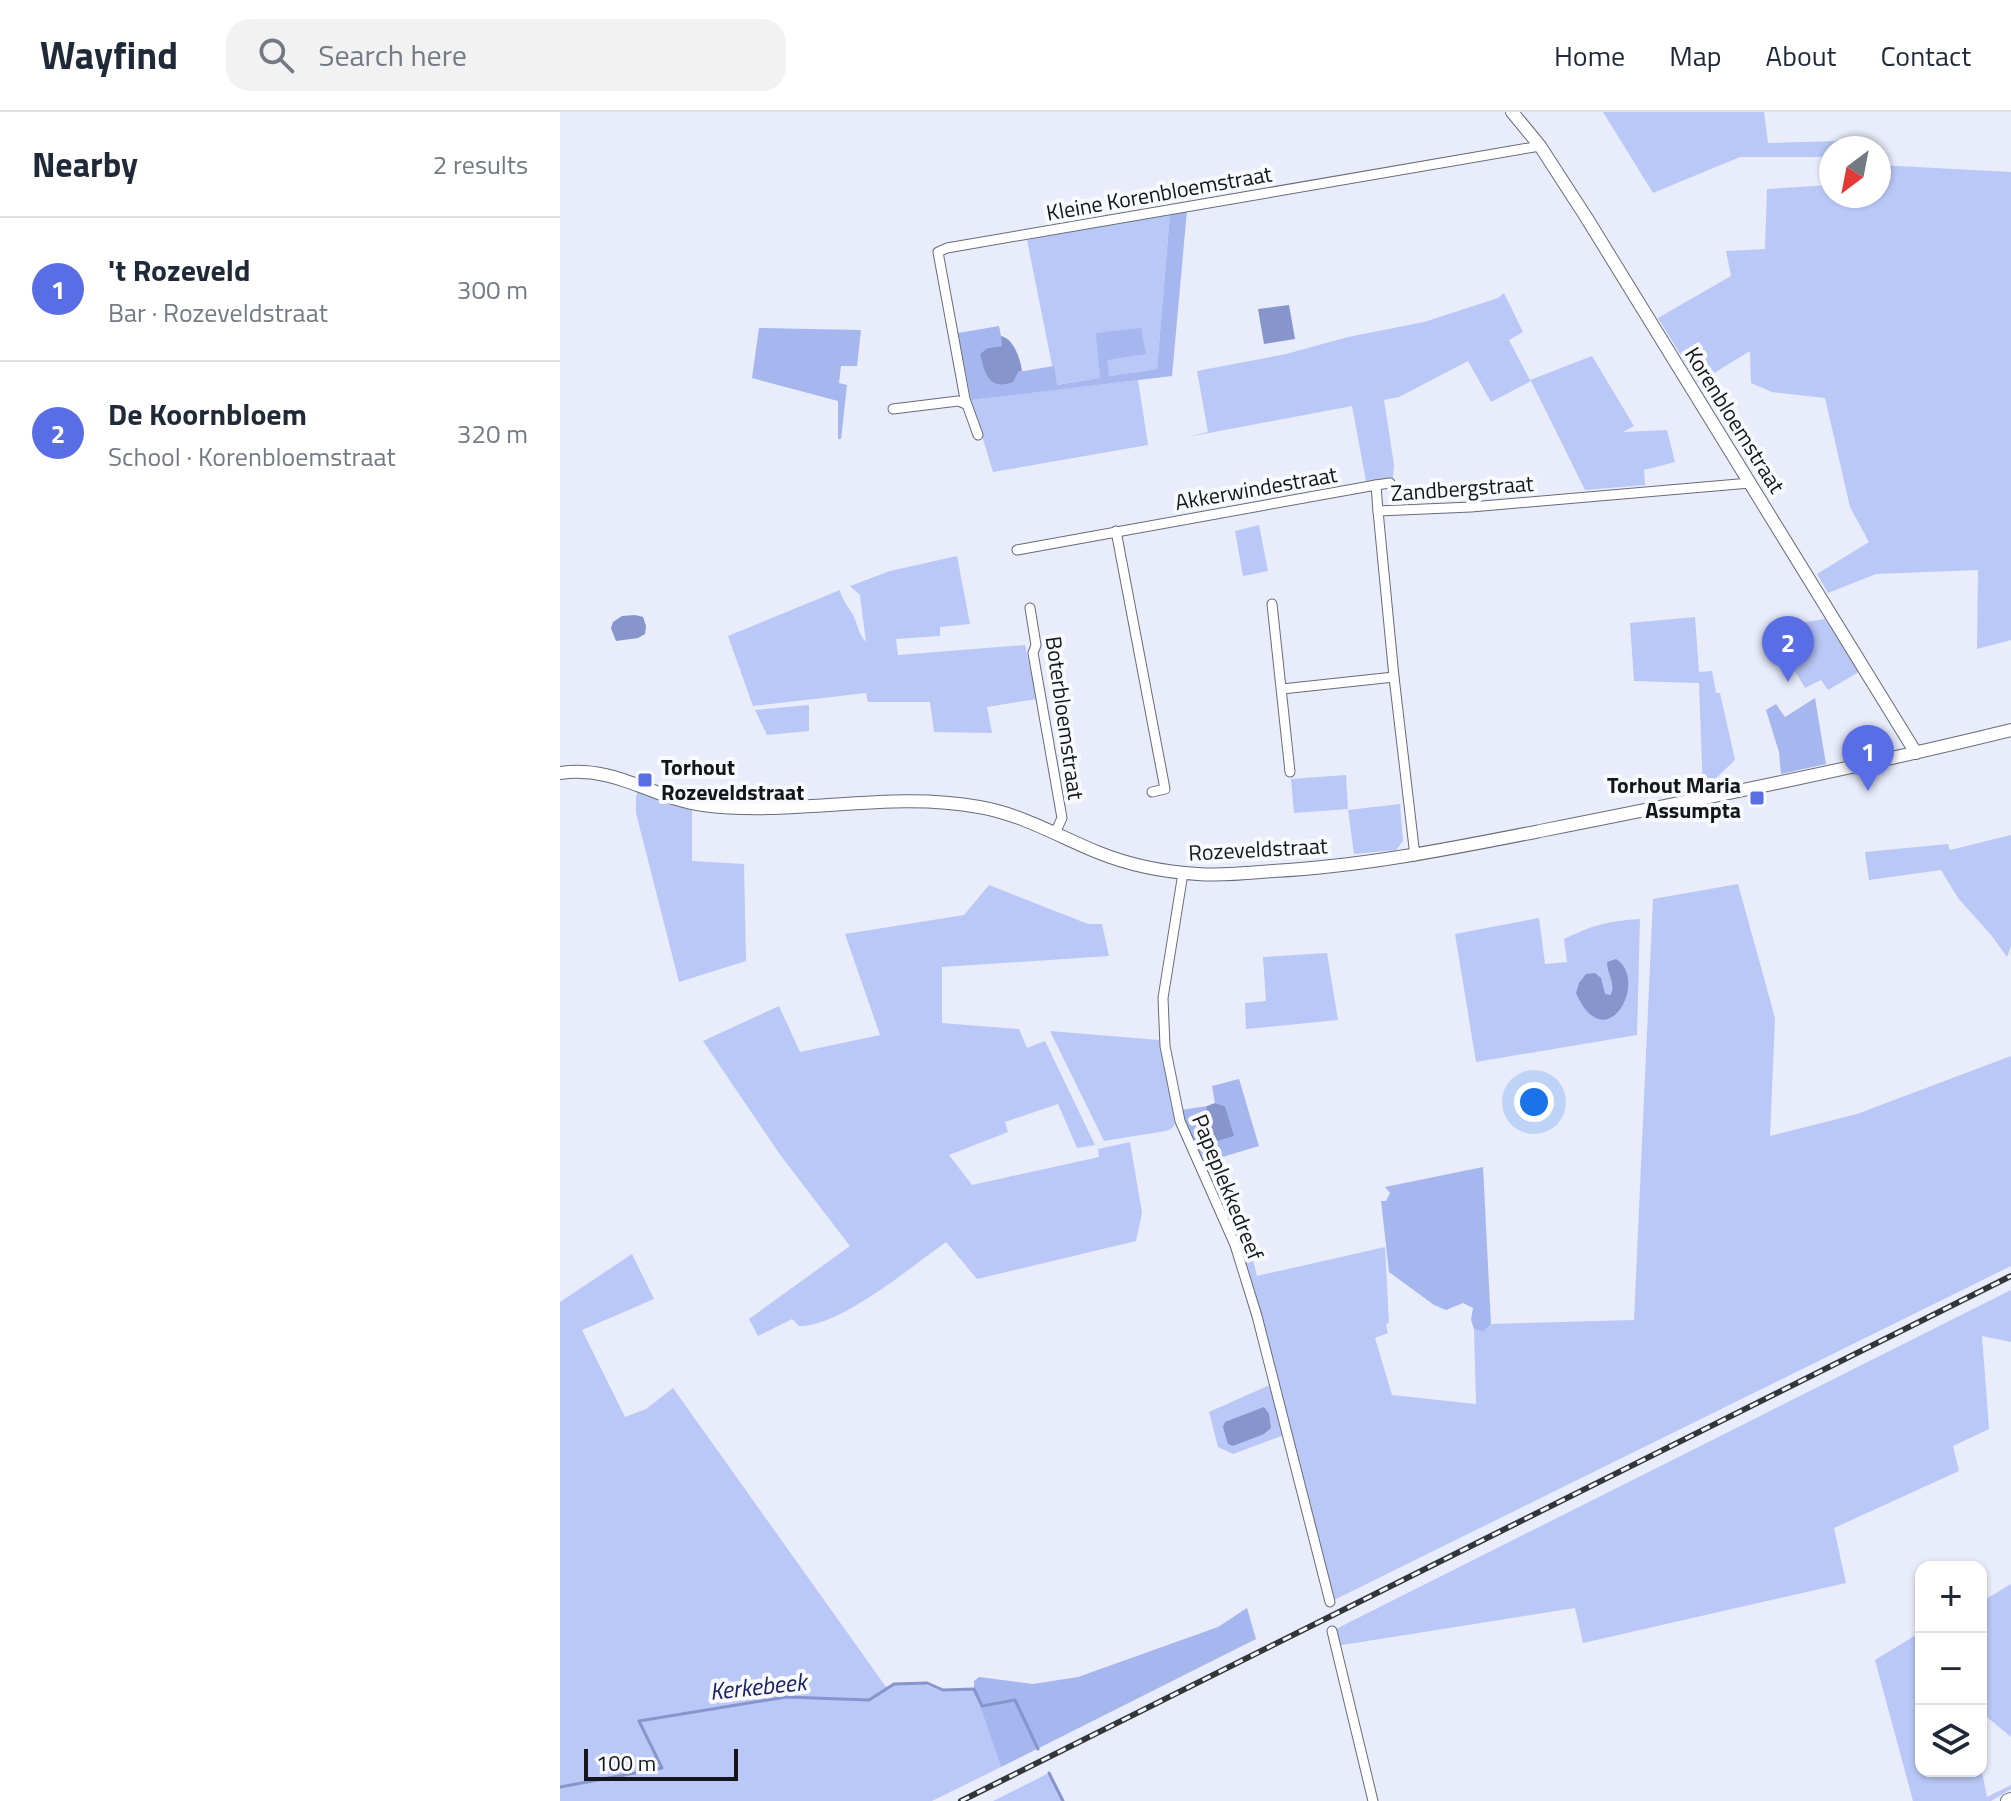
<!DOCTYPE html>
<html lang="en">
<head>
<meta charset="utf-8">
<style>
  :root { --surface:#fff; --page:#f2f2f3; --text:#1f2937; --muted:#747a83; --line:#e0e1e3; --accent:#596de4 }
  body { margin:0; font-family:"Titillium Web",sans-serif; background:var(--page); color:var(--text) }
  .controls { position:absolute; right:24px; bottom:24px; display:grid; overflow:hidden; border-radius:16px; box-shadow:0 2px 6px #0004 }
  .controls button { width:72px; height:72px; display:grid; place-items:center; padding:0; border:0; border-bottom:2px solid var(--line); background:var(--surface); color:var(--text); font:40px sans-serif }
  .compass { position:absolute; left:1259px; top:24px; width:72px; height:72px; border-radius:50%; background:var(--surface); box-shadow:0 2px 6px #0004; rotate:212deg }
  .scale { position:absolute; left:24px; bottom:20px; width:154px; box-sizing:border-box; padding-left:8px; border:4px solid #15161b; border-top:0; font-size:22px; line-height:28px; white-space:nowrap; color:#15161b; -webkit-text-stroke:6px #f9fafd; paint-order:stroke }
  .you { position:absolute; left:974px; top:990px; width:28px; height:28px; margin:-20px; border:6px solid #fff; border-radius:50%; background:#1a73e8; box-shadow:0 0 0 12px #1a73e833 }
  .badge { display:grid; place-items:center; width:52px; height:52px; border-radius:50%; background:var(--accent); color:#fff; font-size:26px; font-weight:700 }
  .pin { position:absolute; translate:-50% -66px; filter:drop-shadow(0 2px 4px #0008) }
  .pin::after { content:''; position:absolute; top:42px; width:28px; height:24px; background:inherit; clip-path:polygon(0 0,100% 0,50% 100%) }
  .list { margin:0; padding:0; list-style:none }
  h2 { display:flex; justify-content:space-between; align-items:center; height:104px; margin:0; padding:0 32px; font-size:34px }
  h2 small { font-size:26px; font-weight:400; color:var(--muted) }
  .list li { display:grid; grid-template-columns:52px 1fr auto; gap:24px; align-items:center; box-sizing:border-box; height:144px; padding:0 32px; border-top:2px solid var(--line) }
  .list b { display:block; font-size:30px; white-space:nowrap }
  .list p { margin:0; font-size:26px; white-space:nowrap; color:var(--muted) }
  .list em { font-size:26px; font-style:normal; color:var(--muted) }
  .icon { flex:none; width:44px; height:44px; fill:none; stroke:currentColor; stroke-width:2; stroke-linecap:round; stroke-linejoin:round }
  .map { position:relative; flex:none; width:1451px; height:1689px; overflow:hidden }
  header { display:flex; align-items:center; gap:48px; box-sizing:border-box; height:112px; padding:0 40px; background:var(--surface); border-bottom:2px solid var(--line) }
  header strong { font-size:38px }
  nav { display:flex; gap:44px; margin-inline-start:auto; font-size:28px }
  .search { width:560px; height:72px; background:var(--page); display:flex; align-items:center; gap:20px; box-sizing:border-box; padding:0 28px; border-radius:24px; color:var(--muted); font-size:30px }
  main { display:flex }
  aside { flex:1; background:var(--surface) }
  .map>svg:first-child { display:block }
  .green { fill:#bac8f7 }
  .forest { fill:#a6b6ef }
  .water { fill:#8695cc }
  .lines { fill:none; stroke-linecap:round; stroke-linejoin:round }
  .stream { stroke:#8695cc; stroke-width:3 }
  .street-casing { stroke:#686c78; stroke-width:11 }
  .secondary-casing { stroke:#686c78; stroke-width:14 }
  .primary-casing { stroke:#686c78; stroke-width:16 }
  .street { stroke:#fff; stroke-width:9 }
  .secondary { stroke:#fff; stroke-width:12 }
  .primary { stroke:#fff; stroke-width:14 }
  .rail-casing { stroke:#33353b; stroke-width:6 }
  .rail { stroke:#f9fafd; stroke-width:3; stroke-dasharray:9; stroke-linecap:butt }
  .poi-dot { fill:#596de4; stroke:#f9fafd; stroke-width:3 }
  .labels { text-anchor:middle; stroke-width:8; stroke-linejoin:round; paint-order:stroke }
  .street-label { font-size:22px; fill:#15161b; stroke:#f9fafd }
  .poi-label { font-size:22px; font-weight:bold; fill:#15161b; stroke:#f9fafd; text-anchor:start }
  .water-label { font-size:24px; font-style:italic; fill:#1a2162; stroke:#f9fafd }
</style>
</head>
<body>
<header>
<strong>Wayfind</strong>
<div class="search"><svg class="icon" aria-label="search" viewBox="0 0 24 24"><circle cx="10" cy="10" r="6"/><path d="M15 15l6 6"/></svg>Search here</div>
<nav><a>Home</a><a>Map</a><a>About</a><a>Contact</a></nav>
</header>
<main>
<aside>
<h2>Nearby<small>2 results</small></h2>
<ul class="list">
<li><span class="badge">1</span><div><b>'t Rozeveld</b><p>Bar · Rozeveldstraat</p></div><em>300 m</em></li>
<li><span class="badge">2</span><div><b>De Koornbloem</b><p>School · Korenbloemstraat</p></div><em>320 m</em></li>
</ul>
</aside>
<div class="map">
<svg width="1451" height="1689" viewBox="0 0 1451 1689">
  <rect width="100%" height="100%" fill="#e8ecfb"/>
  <!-- green -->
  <g class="green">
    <polygon points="1043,0 1204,0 1208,31 1309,28 1309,36 1271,36 1271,45 1180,45 1093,81"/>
    <polygon points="1319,53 1451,60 1451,528 1417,537 1418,458 1316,462 1268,481 1257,462 1309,430 1290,395 1265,286 1212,280 1191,271 1190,239 1138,271 1098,206 1171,164 1166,139 1205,137 1207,77 1271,73 1271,84 1319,84"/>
    <polygon points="610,101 597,257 549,264 546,248 537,221 540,266 496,273 467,128"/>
    <polygon points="944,181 963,220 949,228 970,268 1032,244 1074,314 1063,320 1107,318 1115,350 1084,358 1085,373 1025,378 971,269 931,290 908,249 839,285 824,288 834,353 833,366 806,369 792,294 628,325 648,320 637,259 726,242 788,225 864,210 938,186"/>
    <polygon points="578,268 588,333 433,360 411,288"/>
    <polygon points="699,413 708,459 683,464 675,419"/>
    <path d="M397,444L410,512L380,515V524L336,527L338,543L465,533L477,587L427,595L432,621L374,620L370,590H308L306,581L193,594L168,524L280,478C283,490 288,494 293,503C298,513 298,521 306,530L300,483L290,474L330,459Z"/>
    <polygon points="1135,505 1139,560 1152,559 1156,581 1160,581 1175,648 1151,671 1152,678 1143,680 1139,571 1074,569 1070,511"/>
    <polygon points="1265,507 1299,560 1268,578 1261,568 1245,576 1213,523 1233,512"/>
    <polygon points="249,593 249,619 207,623 195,598"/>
    <polygon points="786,663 788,697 734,701 731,667"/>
    <polygon points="79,673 132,691 132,749 184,752 186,849 119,870 76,701 76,685"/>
    <polygon points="840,692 843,729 836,738 794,742 788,698"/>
    <polygon points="1451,723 1451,834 1447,845 1432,824 1398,786 1381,758 1309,768 1305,740 1388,732 1390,738"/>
    <polygon points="1178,772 1215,906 1210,1024 1297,1002 1451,944 1451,1154 770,1490 727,1322 673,1342 658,1335 649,1300 714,1271 662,1108 682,1104 697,1164 825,1135 829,1211 826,1212 828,1221 815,1226 832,1283 916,1292 914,1217 923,1220 931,1212 1074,1208 1093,787"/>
    <path d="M429,773L528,812H542L549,844L382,855V911L459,917L467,936L485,929L535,1033L517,1036L498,992L445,1010L448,1020L389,1043L412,1073L539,1045L538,1037L570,1030L582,1101L576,1129L417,1167L386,1130C352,1154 280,1215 239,1214L232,1207L198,1224L189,1207L290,1134L221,1044L143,929L219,894L240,940L320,923L285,822L404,803Z"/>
    <path d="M979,806L985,852L1007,850L1004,827C1033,813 1048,809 1080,807L1077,923L916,950L895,822Z"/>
    <polygon points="767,841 778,908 686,917 685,891 706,889 703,845"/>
    <path d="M490,919L599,928C602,943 619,1000 615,1011C613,1017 610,1017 606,1019L544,1029Z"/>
    <path d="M72,1142L94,1187L22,1218L65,1305L86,1297L113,1276L326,1575C346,1565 363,1573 382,1577C392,1580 404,1577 414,1577L441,1655L372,1689H0V1190Z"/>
    <polygon points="1451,1178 1451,1230 1422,1224 1429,1317 1393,1334 1399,1359 1274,1416 1286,1471 1023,1531 1015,1496 776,1534 772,1519"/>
    <polygon points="1451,1472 1451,1625 1421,1600 1421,1490"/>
    <polygon points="1361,1520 1361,1659 1421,1659 1421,1655 1427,1685 1451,1673 1451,1677 1431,1689 1353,1689 1315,1548"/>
    <polygon points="489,1661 503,1689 433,1689"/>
  </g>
  <!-- forest -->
  <g class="forest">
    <polygon points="627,98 612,264 411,288 398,221 439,214 443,234 428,236 458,260 494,254 497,273 540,266 536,221 581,216 586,242 547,248 549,264 597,257 610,101"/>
    <polygon points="199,216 301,218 297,254 281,254 279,271 287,273 281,327 278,327 278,289 192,266"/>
    <polygon points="1255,586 1266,652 1221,662 1219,640 1206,598 1216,592 1225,605"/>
    <path d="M679,967L699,1034L639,1052L621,998L647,994C642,1006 649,1018 653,1029L673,1023L665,994L655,991L652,974Z"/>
    <polygon points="923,1055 931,1212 923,1220 914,1217 911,1208 913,1196 903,1191 886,1198 874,1193 829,1160 821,1089 826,1089 830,1081 825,1075"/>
    <polygon points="687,1496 696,1527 441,1655 414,1577 414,1569 419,1565 473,1572 518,1565 658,1515"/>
  </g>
  <!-- water -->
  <g class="water">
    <polygon points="729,193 735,227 704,232 698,197"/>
    <path d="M441,224C454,227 460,246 462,259L458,260L453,270C429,279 425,262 420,242L428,236L442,234Z"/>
    <polygon points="75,503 83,505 86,514 85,522 78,526 56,529 51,516 53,510 62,504"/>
    <path d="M1056,847C1090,868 1046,949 1016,881L1019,871L1026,862L1035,861L1041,866L1045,882L1050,883C1057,874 1047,862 1047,850Z"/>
    <polygon points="655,991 665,994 674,1024 653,1030 647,1015 645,1000 647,994"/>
    <polygon points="704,1295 709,1302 711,1316 704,1322 673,1334 668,1332 663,1315 665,1310"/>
  </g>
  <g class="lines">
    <!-- stream -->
    <g class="stream">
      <polyline points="489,1661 503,1689"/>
      <polyline points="0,1675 102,1656 79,1609 226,1585 309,1588 334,1572 367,1571 383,1578 414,1577 422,1594 455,1588 478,1637"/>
    </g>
    <!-- street casing -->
    <g class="street-casing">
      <g id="street">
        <polyline points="333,297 398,289 406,292"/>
        <polyline points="418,323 405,287 378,140 387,136 980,34"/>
        <polyline points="816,373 830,371"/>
        <polyline points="556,419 605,677 592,680"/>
        <polyline points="457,438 816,373 818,399"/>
        <polyline points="712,492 730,660"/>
        <polyline points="470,496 476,533 473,541 502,706 495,721"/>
        <polyline points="722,577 834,565"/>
        <polyline points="855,744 834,565 818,399 911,395 1190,371"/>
        <polyline points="623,761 603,886 605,934 620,1009 675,1133 697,1204 770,1490"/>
        <polyline points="772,1519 813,1689"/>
      </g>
    </g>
    <!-- secondary casing -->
    <g class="secondary-casing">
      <g id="secondary">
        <polyline points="952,0 980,34 1026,105 1356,641"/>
        <path d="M0,661C55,653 92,686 143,693C234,705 328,678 419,695C461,702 498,724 537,740C569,753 604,760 638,762C663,764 688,761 713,759C805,754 894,736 985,718C1141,687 1296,656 1451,618"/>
      </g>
    </g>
    <!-- primary casing -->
    <g class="primary-casing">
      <polyline id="primary" points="1448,1689 1451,1688"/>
    </g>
    <!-- street -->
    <use href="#street" class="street"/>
    <!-- secondary -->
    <use href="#secondary" class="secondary"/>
    <!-- primary -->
    <use href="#primary" class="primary"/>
    <!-- rail casing -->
    <g class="rail-casing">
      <polyline id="rail" points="401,1689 1451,1164"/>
    </g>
    <!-- rail -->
    <use href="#rail" class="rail"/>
  </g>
  <!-- markers -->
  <g class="poi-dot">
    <rect x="77" y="660" width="16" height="16" rx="4"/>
    <rect x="1189" y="678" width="16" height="16" rx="4"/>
  </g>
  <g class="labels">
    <!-- street labels -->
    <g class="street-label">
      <text transform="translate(599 81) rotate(-10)" y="8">Kleine Korenbloemstraat</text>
      <text transform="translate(1175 308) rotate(58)" y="8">Korenbloemstraat</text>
      <text transform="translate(696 376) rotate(-10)" y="8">Akkerwindestraat</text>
      <text transform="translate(902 376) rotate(-4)" y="8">Zandbergstraat</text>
      <text transform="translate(505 606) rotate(82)" y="8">Boterbloemstraat</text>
      <text transform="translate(698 737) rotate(-3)" y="8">Rozeveldstraat</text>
      <text transform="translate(668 1075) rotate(68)" y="8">Papeplekkedreef</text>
    </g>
    <!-- poi labels -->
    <g class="poi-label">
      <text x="101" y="663">Torhout<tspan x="101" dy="25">Rozeveldstraat</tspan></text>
      <text x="1181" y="681" text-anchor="end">Torhout Maria<tspan x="1181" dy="25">Assumpta</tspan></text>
    </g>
    <!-- water labels -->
    <g class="water-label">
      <text transform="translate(198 1575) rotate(-6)" y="8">Kerkebeek</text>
    </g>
  </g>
</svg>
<div class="controls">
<button>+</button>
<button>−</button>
<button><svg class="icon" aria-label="layers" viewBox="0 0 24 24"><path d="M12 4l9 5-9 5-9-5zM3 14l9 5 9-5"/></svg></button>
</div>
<svg class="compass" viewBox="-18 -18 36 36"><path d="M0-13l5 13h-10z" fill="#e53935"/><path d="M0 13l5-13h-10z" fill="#747a83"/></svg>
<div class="scale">100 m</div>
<div class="you"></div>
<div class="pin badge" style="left:1308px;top:679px">1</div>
<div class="pin badge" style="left:1228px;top:570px">2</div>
</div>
</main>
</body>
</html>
